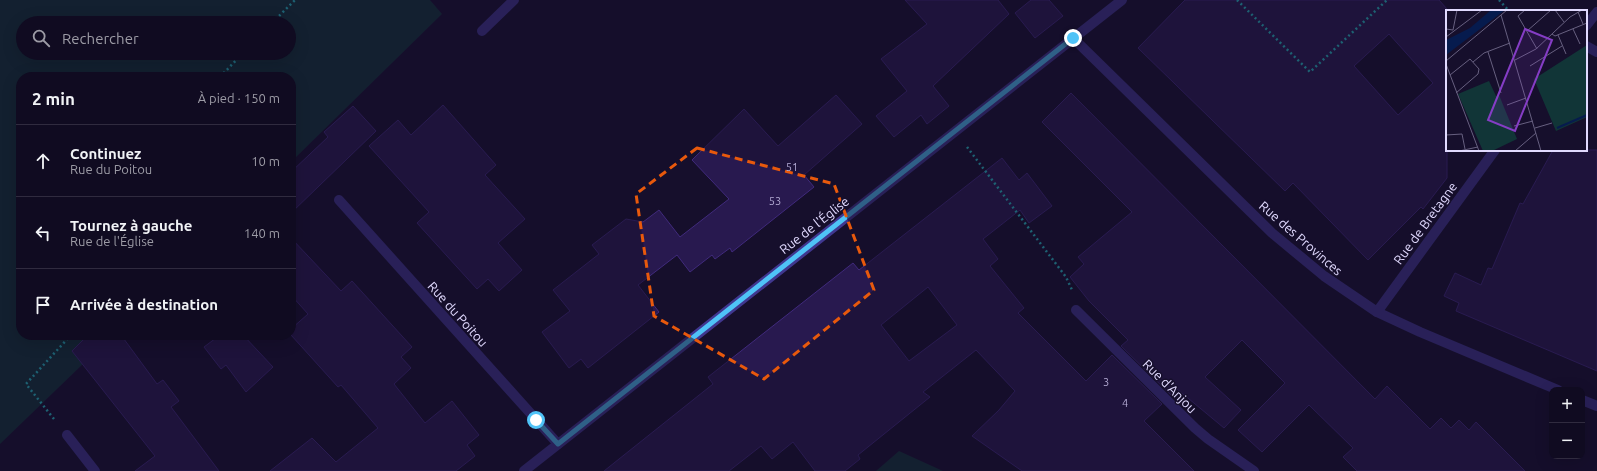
<!DOCTYPE html>
<html lang="fr">
<head>
<meta charset="utf-8">
<style>
  :root { --surface:#100b21; --page:#19142a; --text:#f1f3f6; --muted:#9c9ba5; --line:#302b3f }
  body { margin:0; font-family:Ubuntu,sans-serif; background:var(--page); color:var(--text) }
  .controls { position:absolute; right:12px; bottom:12px; display:grid; overflow:hidden; border-radius:8px; box-shadow:0 4px 16px #0002 }
  .controls button { width:36px; height:36px; display:grid; place-items:center; padding:0; border:0; border-bottom:1px solid var(--line); background:var(--surface); color:var(--text); font:20px sans-serif }
  .stop { position:absolute; width:12px; height:12px; margin:-9px; border:3px solid #4fc3f7; border-radius:50%; background:#fff }
  .stop.end { background:#4fc3f7; border-color:#fff; box-shadow:0 1px 4px #0008 }
  .list { margin:0; padding:0; list-style:none }
  h2 { display:flex; justify-content:space-between; align-items:center; height:52px; margin:0; padding:0 16px; font-size:17px }
  h2 small { font-size:13px; font-weight:400; color:var(--muted) }
  .list li { display:grid; grid-template-columns:26px 1fr auto; gap:12px; align-items:center; box-sizing:border-box; height:72px; padding:0 16px; border-top:1px solid var(--line) }
  .list b { display:block; font-size:15px; white-space:nowrap }
  .list p { margin:0; font-size:13px; white-space:nowrap; color:var(--muted) }
  .list em { font-size:13px; font-style:normal; color:var(--muted) }
  .icon { flex:none; width:22px; height:22px; fill:none; stroke:currentColor; stroke-width:2; stroke-linecap:round; stroke-linejoin:round }
  .map { position:relative; flex:none; width:1597px; height:471px; overflow:hidden }
  .search { position:absolute; background:var(--surface); box-shadow:0 4px 16px #0002; left:16px; top:16px; width:280px; height:44px; display:flex; align-items:center; gap:10px; box-sizing:border-box; padding:0 14px; border-radius:22px; color:var(--muted); font-size:15px }
  .panel { position:absolute; background:var(--surface); box-shadow:0 4px 16px #0002; left:16px; top:72px; width:280px; height:268px; border-radius:16px }
  .map>svg:first-child { display:block }
  .green { fill:#113537; fill-rule:evenodd }
  .building { fill:#28194f; stroke:#402a7c; fill-rule:evenodd }
  .lines { fill:none; stroke-linecap:round; stroke-linejoin:round }
  .path { stroke:#27c5c7; stroke-width:2.5; stroke-dasharray:2 3; stroke-linecap:butt }
  .street { stroke:#40378f; stroke-width:10 }
  .route { stroke:#4fc3f7; stroke-width:5 }
  .marked { fill:none; stroke:#e8590c; stroke-width:3; stroke-dasharray:8 5; stroke-linejoin:round }
  .labels { text-anchor:middle; stroke-width:3; stroke-linejoin:round; paint-order:stroke }
  .number-label { font-size:11px; fill:#b3aad3 }
  .street-label { font-size:13px; fill:#e1daff; stroke:#160f2c }
  .inset-river { fill:none; stroke:#061b4e; stroke-width:2 }
  .inset-road { fill:none; stroke:#676080; stroke-width:1 }
  .view { fill:#853dc5; fill-opacity:0.15; stroke:#853dc5; stroke-width:2 }
  .inset-edge { fill:none; stroke:#e1daff; stroke-width:2 }
</style>
</head>
<body>
<div class="map">
<svg width="1597" height="471" viewBox="0 0 1597 471">
  <rect width="100%" height="100%" fill="#160f2c"/>
  <!-- green -->
  <g class="green">
    <path d="M0,0H430L442,14L291,162V77H21V335H113L0,444ZM23,23H289V53H23Z"/>
    <polygon points="899,451 943,471 876,471"/>
  </g>
  <!-- building -->
  <g class="building">
    <polygon points="905,0 998,0 1009,14 933,86 949,106 927,124 921,115 894,137 876,116 907,91 881,59 927,24"/>
    <polygon points="1031,0 1049,0 1063,16 1035,38 1015,13"/>
    <path d="M1185,0H1439L1447,9V178L1423,209L1421,207L1368,260L1293,183L1285,191L1138,48ZM1389,34L1433,83L1398,115L1354,66Z"/>
    <polygon points="1071,93 1375,399 1387,386 1430,429 1441,418 1451,428 1459,420 1469,430 1476,422 1525,471 1357,471 1343,457 1353,448 1309,405 1262,452 1238,430 1285,383 1242,340 1205,377 1241,410 1224,428 1177,389 1171,395 1121,346 1128,340 1089,301 1070,277 1084,264 1078,257 1132,212 1042,122"/>
    <polygon points="836,95 862,124 804,175 814,187 732,252 730,248 715,259 712,255 690,272 677,255 638,285 659,312 588,368 581,359 569,368 542,332 570,311 553,290 599,254 592,245 626,219 643,222 659,210 680,237 729,199 692,160 744,109 778,146"/>
    <polygon points="443,105 496,165 485,175 525,219 498,243 522,270 499,291 488,279 477,289 417,223 429,212 369,146 398,120 411,135"/>
    <polygon points="353,106 376,131 291,213 291,172 328,137 324,132"/>
    <polygon points="1553,150 1597,150 1597,371 1456,311 1459,303 1444,296 1455,273 1481,285 1488,268 1492,269 1520,203 1523,204"/>
    <path d="M1002,158L1019,180L1027,173L1052,206L1029,223L1020,210L983,239L998,259L990,266L1024,308L1018,313L1086,381L1112,355L1162,404L1144,421L1194,471H1022L972,436L999,410L1015,391L976,350L923,392L930,397L858,455L860,459L845,471H815L793,442L772,459L761,446L729,471H604L713,384L708,377L853,263L859,270ZM928,287L957,325L909,361L881,325Z"/>
    <polygon points="291,238 341,291 352,281 412,347 401,357 411,368 394,384 425,423 452,401 479,435 467,445 475,456 456,471 270,471 312,438 336,462 378,428 341,385 338,387 291,335 291,329 308,314 291,295"/>
    <polygon points="88,335 121,335 157,384 163,380 179,401 171,407 219,471 135,471 155,456 72,351"/>
    <polygon points="220,335 243,335 273,367 246,392 226,365 221,369 204,347"/>
  </g>
  <g class="lines">
    <!-- path -->
    <g class="path">
      <polyline points="1237,0 1310,72 1387,0"/>
      <polyline points="1499,0 1509,11"/>
      <polyline points="272,23 295,0"/>
      <polyline points="220,77 243,53"/>
      <polyline points="967,147 1066,277 1072,290"/>
      <polyline points="54,419 26,384 71,335"/>
    </g>
    <!-- street -->
    <g class="street">
      <polyline points="1586,26 1597,12"/>
      <polyline points="482,31 514,0"/>
      <polyline points="1073,38 1272,233 1324,276 1377,312 1420,332 1558,390"/>
      <polyline points="1586,46 1597,52"/>
      <polyline points="339,200 558,444"/>
      <polyline points="1076,310 1195,428 1208,439 1254,471"/>
      <polyline points="1377,312 1495,150"/>
      <polyline points="1582,400 1597,406"/>
      <polyline points="67,435 95,471"/>
      <polyline points="524,471 1122,0"/>
    </g>
  </g>
  <g class="lines">
    <!-- route -->
    <polyline class="route" points="536,420 558,444 1073,38"/>
  </g>
  <!-- marked area -->
  <path d="M0 0H1597V471H0ZM697,148L834,184L874,290L764,379L654,316L636,194Z" fill="#160f2c" fill-opacity=".55" fill-rule="evenodd"/>
  <path class="marked" d="M697,148L834,184L874,290L764,379L654,316L636,194Z"/>
  <g class="labels">
    <!-- number labels -->
    <g class="number-label">
      <text x="792" y="171">51</text>
      <text x="775" y="205">53</text>
      <text x="1106" y="386">3</text>
      <text x="1125" y="407">4</text>
    </g>
    <!-- street labels -->
    <g class="street-label">
      <text transform="translate(1425 223) rotate(-54)" y="5">Rue de Bretagne</text>
      <text transform="translate(814 225) rotate(-38)" y="5">Rue de l'Église</text>
      <text transform="translate(1301 238) rotate(41)" y="5">Rue des Provinces</text>
      <text transform="translate(458 314) rotate(48)" y="5">Rue du Poitou</text>
      <text transform="translate(1170 386) rotate(45)" y="5">Rue d'Anjou</text>
    </g>
  </g>
  <!-- overview -->
  <g transform="translate(1446 10)">
    <rect width="141" height="141" fill="#160f2c"/>
    <path d="M141,35V107L110,121L88,69ZM43,71L50,86L53,85L71,129L46,141H37L12,84Z" fill="#113537"/>
    <path d="M45,0H59L0,45V30L24,18Z" fill="#061b4e"/>
    <path class="inset-river" d="M111,118L141,105"/>
    <path class="inset-road" d="M79,0L72,6L91,39M109,0L118,12M132,2L137,14M55,5L95,141M0,19L7,20L11,0M127,19L134,34M81,21L105,0M106,24L109,26L141,13M112,25L120,44M0,27L36,0M42,42L55,83M69,50L90,39L124,7L136,0M0,51L61,0M27,52L38,43L64,33M0,54L33,141M84,56L116,36M4,65L24,49L33,59L32,64L10,83M61,95L80,88M68,116L87,111M89,118L106,113M0,125L16,124L19,139M13,141L32,137M69,141L90,123"/>
    <path class="view" d="M79,19L106,30L69,121L42,110Z"/>
    <rect width="141" height="141" class="inset-edge"/>
  </g>
</svg>
<div class="controls">
<button>+</button>
<button>−</button>
</div>
<div class="stop" style="left:536px;top:420px"></div>
<div class="stop end" style="left:1073px;top:38px"></div>
<div class="search"><svg class="icon" aria-label="search" viewBox="0 0 24 24"><circle cx="10" cy="10" r="6"/><path d="M15 15l6 6"/></svg>Rechercher</div>
<section class="panel">
<h2>2 min<small>À pied · 150 m</small></h2>
<ul class="list">
<li><svg class="icon" aria-label="ahead" viewBox="0 0 24 24"><path d="M12 20V5M6 11l6-6 6 6"/></svg><div><b>Continuez</b><p>Rue du Poitou</p></div><em>10 m</em></li>
<li><svg class="icon" aria-label="left" viewBox="0 0 24 24"><path d="M17 20v-9H6M10 6l-5 5 5 5"/></svg><div><b>Tournez à gauche</b><p>Rue de l'Église</p></div><em>140 m</em></li>
<li><svg class="icon" aria-label="arrive" viewBox="0 0 24 24"><path d="M6 21V4h12l-3 4 3 4H6"/></svg><div><b>Arrivée à destination</b></div></li>
</ul>
</section>
</div>
</body>
</html>
